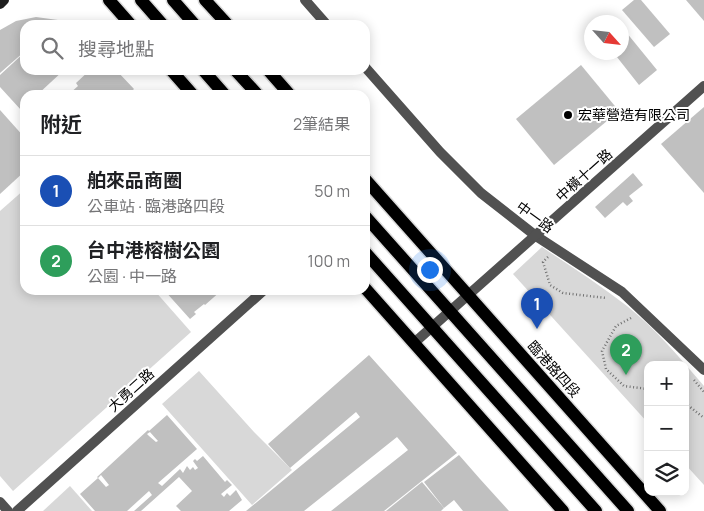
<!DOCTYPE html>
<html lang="zh-TW">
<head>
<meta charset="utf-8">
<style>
  :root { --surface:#fff; --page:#f2f2f2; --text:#202124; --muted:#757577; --line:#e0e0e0; --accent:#2563eb }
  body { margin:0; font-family:Manrope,"Noto Sans TC",sans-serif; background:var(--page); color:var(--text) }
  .controls { position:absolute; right:15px; bottom:15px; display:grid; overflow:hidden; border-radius:10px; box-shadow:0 2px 12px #0003 }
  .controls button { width:45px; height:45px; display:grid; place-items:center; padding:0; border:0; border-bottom:1px solid var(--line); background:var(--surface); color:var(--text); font:25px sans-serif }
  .compass { position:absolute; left:584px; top:15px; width:45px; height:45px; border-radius:50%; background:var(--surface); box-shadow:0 2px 12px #0003; rotate:117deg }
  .you { position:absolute; left:429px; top:269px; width:18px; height:18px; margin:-12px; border:4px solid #fff; border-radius:50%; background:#1a73e8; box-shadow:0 0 0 8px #1a73e833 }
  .badge { display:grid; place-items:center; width:32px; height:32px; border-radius:50%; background:var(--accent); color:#fff; font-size:16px; font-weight:700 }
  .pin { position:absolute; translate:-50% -41px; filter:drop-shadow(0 1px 2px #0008) }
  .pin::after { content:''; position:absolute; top:26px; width:18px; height:15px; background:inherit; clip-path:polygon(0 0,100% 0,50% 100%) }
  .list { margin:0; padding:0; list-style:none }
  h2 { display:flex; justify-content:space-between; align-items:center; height:65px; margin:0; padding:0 20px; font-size:21px }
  h2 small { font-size:16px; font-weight:400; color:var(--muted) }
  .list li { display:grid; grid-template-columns:32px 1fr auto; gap:15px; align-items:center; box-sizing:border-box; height:70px; padding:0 20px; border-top:1px solid var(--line) }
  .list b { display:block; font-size:19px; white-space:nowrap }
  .list p { margin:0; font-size:16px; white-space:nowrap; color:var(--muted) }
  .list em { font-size:16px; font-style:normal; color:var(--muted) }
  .icon { flex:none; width:28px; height:28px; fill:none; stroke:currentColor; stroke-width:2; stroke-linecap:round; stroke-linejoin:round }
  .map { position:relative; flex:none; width:704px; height:511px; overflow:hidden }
  .search { position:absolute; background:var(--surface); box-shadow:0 2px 12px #0003; left:20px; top:20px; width:350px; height:55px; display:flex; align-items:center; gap:12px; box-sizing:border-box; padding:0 18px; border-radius:15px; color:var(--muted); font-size:19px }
  .panel { position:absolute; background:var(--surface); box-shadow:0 2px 12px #0003; left:20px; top:90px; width:350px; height:205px; border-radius:15px }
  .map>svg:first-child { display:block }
  .green { fill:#d8d8d8 }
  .building { fill:#c0c0c0 }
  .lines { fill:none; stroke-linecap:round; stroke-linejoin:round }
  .primary-casing { stroke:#dbdbdb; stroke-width:15 }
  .path { stroke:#737373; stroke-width:2.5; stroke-dasharray:1 2.5; stroke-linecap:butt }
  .street { stroke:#515151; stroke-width:10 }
  .secondary { stroke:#1e1e1e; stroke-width:10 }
  .primary { stroke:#000; stroke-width:12 }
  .poi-dot { fill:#000; stroke:#fff; stroke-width:2 }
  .labels { text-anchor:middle; stroke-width:4; stroke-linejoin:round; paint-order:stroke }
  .poi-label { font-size:14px; fill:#000; stroke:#fff; text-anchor:start }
  .street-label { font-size:14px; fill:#000; stroke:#fff }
</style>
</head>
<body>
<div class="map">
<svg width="704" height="511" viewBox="0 0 704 511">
  <rect width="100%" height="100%" fill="#fff"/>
  <!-- green -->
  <g class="green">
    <polygon points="25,189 25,290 154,290 191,332 13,491 0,476 0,211"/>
    <path d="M542,247C570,266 600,285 627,306C656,329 680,358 704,386V485L685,464V365H648V423L513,274Z"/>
    <polygon points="199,371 254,432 292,470 252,505 162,404"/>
    <polygon points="70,486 92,511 43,511"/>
  </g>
  <!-- building -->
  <g class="building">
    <polygon points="634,0 641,0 670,34 654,47 622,10"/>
    <polygon points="686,0 704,0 704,21"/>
    <polygon points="36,17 58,20 53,25 25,25 25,51 0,73 0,30 16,21"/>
    <polygon points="626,32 657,70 639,85 613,52 622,52 622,36"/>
    <polygon points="25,52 25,70 70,70 66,74 64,70 37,95 25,95 25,106 21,110 0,87 0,75"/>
    <polygon points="581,65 619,111 554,165 516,119"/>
    <polygon points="90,70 116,70 134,89 128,95 68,95 78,86 76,83"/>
    <polygon points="704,107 704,193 661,144"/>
    <polygon points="0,110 25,138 25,171 0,194"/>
    <polygon points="633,173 643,185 629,196 633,201 627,206 623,202 605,218 595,207"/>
    <polygon points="164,290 222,290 205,305 204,304 194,312 196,314 190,319"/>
    <polygon points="369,355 457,453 384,511 331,511 408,450 397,437 304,511 246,511 360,417 356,412 290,468 268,444"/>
    <polygon points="167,415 197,449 158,483 162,486 180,469 183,473 187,466 190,470 193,467 195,470 198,468 193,461 195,459 197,461 203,456 225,482 227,480 232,485 221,494 224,497 227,493 230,496 236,490 242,500 229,511 181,511 176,506 192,491 179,477 141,511 134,511 152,495 149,491 127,511 95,511 80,494 98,478 106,487 109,485 101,475 98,478 97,477 148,430 150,432 147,434 149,436 156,442 158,441 149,431"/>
    <polygon points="459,455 480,479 509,511 463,511 454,500 444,508 424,482"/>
    <polygon points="422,482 444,508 441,511 386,511"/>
  </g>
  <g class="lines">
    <!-- primary casing -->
    <g class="primary-casing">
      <g id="primary">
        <polyline points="109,0 131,25"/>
        <polyline points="141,0 163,25"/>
        <polyline points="173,0 195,25"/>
        <polyline points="205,0 228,25"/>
        <polyline points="171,70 193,95"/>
        <polyline points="203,70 225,95"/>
        <polyline points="235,70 258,95"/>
        <polyline points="268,70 290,95"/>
        <polyline points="365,179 660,511"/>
        <polyline points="365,216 628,511"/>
        <polyline points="365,252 596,511"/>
        <polyline points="365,288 563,511"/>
      </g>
    </g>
    <!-- path -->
    <g class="path">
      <polyline points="548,257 543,262 550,285 563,293 606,298"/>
      <polyline points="631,318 616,326 602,351 606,369 624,386 648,389"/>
      <polyline points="694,380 704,392"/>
      <polyline points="685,403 704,418"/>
    </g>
    <!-- street -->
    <g class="street">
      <polyline points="305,0 327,25"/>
      <polyline points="365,67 440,152 481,193 536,236 622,292 704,370"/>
      <polyline points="414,343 704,86"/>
      <polyline points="0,502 8,511"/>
      <polyline points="17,511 264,290"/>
    </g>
    <!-- secondary -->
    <polyline class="secondary" points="0,4 4,0"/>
    <!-- primary -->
    <use href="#primary" class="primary"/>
  </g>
  <!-- markers -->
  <circle class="poi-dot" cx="568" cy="115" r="5"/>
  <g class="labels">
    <!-- poi labels -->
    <g class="poi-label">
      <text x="578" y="120">宏華營造有限公司</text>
    </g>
    <!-- street labels -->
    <g class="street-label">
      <text transform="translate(584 175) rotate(-42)" y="5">中橫十一路</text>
      <text transform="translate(535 217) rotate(36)" y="5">中一路</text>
      <text transform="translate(554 369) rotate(48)" y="5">臨港路四段</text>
      <text transform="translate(131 390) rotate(-42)" y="5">大勇二路</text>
    </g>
  </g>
</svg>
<div class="controls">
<button>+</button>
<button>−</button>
<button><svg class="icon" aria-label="layers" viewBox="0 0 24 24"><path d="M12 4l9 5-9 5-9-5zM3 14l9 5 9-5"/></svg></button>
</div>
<svg class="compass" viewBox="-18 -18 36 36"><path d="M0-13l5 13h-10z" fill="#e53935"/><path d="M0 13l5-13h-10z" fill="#757577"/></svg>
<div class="you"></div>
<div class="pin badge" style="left:537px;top:329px;background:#1a4fb4">1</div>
<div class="pin badge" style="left:626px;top:375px;background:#2e9e5b">2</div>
<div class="search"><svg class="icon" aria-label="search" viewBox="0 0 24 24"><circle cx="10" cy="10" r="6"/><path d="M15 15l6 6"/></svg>搜尋地點</div>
<section class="panel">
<h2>附近<small>2筆結果</small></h2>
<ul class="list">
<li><span class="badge" style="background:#1a4fb4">1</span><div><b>舶來品商圈</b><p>公車站 · 臨港路四段</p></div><em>50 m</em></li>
<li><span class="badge" style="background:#2e9e5b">2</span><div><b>台中港榕樹公園</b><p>公園 · 中一路</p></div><em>100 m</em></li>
</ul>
</section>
</div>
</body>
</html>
